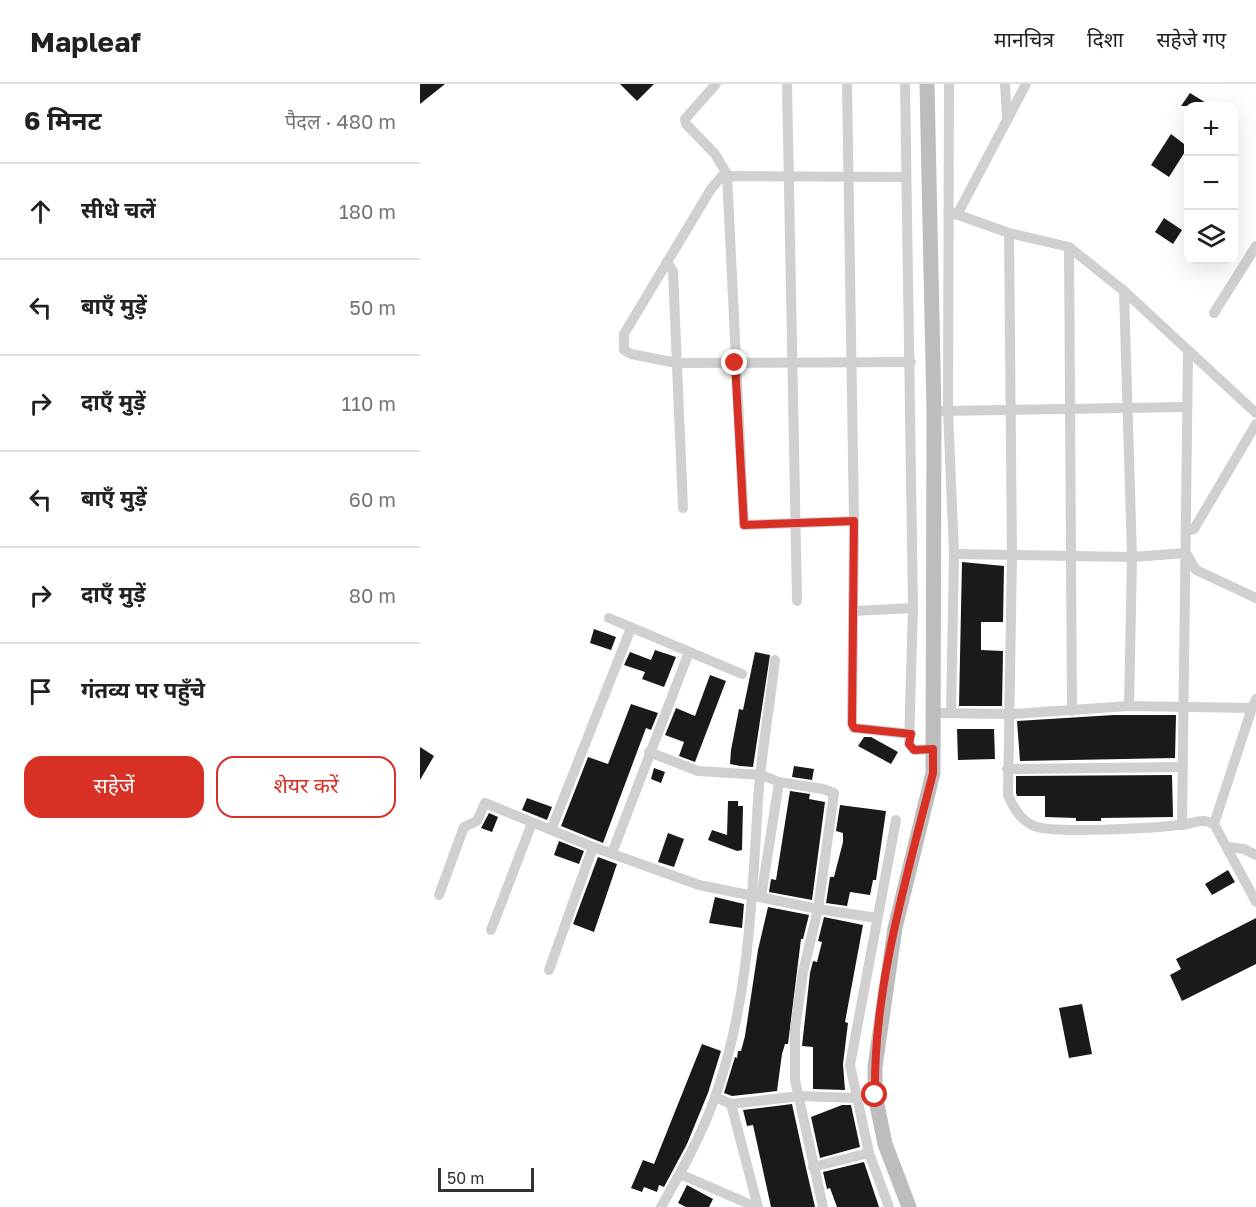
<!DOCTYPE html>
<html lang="hi">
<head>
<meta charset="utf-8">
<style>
  :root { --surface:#fff; --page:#f2f2f2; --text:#202124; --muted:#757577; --line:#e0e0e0; --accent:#d93025 }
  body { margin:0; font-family:"Golos Text","Noto Sans Devanagari",sans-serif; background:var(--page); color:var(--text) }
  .controls { position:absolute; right:18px; top:18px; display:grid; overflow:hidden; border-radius:12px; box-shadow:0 6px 24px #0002 }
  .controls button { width:54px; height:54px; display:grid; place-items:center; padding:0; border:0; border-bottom:2px solid var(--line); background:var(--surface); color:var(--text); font:30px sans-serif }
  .scale { position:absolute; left:18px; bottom:15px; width:96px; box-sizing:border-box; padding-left:6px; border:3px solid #333; border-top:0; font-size:16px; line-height:21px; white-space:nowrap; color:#333; -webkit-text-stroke:4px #fff; paint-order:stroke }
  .stop { position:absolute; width:18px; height:18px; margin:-14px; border:4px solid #d93025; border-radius:50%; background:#fff }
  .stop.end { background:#d93025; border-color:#fff; box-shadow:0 2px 6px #0008 }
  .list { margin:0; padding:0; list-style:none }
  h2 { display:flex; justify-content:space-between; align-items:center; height:78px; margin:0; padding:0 24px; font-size:26px }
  h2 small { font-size:20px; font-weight:400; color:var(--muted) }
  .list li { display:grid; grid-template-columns:39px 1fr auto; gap:18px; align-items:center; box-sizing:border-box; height:96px; padding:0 24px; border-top:2px solid var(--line) }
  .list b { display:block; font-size:22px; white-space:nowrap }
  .list em { font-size:20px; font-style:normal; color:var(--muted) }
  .actions { display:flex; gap:12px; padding:18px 24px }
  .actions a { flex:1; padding:14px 0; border:2px solid var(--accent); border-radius:18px; text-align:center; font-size:21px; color:var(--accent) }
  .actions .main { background:var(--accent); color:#fff }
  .icon { flex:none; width:33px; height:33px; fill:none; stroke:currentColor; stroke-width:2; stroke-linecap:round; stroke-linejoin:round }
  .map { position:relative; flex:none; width:836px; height:1123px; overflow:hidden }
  header { display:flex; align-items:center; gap:36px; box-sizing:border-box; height:84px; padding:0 30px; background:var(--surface); border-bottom:2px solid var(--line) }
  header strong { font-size:28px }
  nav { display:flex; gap:33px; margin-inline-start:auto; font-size:21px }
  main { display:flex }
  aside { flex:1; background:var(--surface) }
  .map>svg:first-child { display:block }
  .building { fill:#1a1a1a }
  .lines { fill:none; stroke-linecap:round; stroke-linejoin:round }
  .street { stroke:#d0d0d0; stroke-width:10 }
  .secondary { stroke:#bdbdbd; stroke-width:15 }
  .route { stroke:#d93025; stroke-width:8 }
</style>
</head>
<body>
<header>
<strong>Mapleaf</strong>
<nav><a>मानचित्र</a><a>दिशा</a><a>सहेजे गए</a></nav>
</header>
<main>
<aside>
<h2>6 मिनट<small>पैदल · 480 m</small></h2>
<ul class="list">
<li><svg class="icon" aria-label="ahead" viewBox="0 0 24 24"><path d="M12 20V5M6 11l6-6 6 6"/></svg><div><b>सीधे चलें</b></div><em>180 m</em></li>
<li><svg class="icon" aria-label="left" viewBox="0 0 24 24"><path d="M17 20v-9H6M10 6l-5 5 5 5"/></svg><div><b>बाएँ मुड़ें</b></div><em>50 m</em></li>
<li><svg class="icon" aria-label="right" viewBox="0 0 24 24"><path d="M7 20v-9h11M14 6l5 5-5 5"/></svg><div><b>दाएँ मुड़ें</b></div><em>110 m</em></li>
<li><svg class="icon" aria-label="left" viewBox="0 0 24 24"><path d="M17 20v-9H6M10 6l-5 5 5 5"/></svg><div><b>बाएँ मुड़ें</b></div><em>60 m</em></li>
<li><svg class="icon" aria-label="right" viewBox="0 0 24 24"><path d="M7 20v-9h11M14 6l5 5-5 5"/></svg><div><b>दाएँ मुड़ें</b></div><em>80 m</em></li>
<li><svg class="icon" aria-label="arrive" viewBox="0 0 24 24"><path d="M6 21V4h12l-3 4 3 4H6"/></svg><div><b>गंतव्य पर पहुँचे</b></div></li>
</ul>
<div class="actions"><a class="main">सहेजें</a><a>शेयर करें</a></div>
</aside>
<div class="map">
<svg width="836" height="1123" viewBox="0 0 836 1123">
  <rect width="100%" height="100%" fill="#fff"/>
  <!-- building -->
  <g class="building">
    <polygon points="0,0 25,0 0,20"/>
    <polygon points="200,0 234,0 217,17"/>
    <polygon points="770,9 791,22 761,22"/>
    <polygon points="751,50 768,63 749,93 731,81"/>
    <polygon points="744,134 762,146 753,160 735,148"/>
    <polygon points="542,478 584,482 583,538 561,538 561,566 583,567 582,622 539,622"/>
    <polygon points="174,545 196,553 191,566 170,559"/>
    <polygon points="235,566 256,573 244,603 222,595 225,588 204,581 210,568 231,576"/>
    <polygon points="335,568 350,571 333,683 320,682 310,680 311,666 319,625 323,626"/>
    <polygon points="290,591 306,597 275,678 259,672 264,658 245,651 256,624 275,632"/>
    <polygon points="211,620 238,629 231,646 226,644 183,759 141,742 168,673 188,680"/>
    <polygon points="694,631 756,631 755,674 600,677 597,637"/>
    <polygon points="537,645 574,645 575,675 538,676"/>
    <polygon points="444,653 451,653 478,668 471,680 438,662"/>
    <polygon points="0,663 14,672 0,696"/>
    <polygon points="374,682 394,685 392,696 372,693"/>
    <polygon points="234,684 245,688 241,699 231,695"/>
    <polygon points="752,691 753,733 681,734 681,737 656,737 656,734 625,733 625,712 597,712 596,709 596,692"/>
    <polygon points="370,707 390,710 389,715 405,718 392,816 349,808 351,795 356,796"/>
    <polygon points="107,714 132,723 127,736 102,726"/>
    <polygon points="308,717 318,717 318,722 323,722 322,766 317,767 288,756 292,746 307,751"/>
    <polygon points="420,721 466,727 456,796 453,796 450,811 430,808 427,822 406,819 410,793 414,793 423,758 423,749 416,747"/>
    <polygon points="69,729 78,733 72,748 61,744"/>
    <polygon points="248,749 264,755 254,783 238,778"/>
    <polygon points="139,757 164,767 159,780 134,771"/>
    <polygon points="178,773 197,780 174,848 153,840"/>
    <polygon points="808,786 815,798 792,811 785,800"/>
    <polygon points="295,813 324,820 322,844 289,839"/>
    <polygon points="348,823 389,831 383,855 381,855 368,960 365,960 362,970 357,1007 312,1012 304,1009 315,973 317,974 318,967 321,967 325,952 338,866"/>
    <polygon points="404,833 443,841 425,938 428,939 423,980 425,1006 393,1005 393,963 382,962 390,889 393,877 397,878 402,858 398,857"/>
    <polygon points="836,834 836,880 762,917 750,891 761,885 756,875"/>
    <polygon points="662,920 672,970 649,974 639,924"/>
    <polygon points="282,960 301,967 288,1009 267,1060 244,1103 239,1101 237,1108 224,1103 222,1108 211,1104 223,1076 234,1080"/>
    <polygon points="372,1020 386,1084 395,1123 351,1123 333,1041 327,1042 323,1026"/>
    <polygon points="422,1021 431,1021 440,1063 400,1074 391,1033"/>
    <polygon points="444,1078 459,1123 417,1123 410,1104 407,1105 403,1088"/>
    <polygon points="267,1101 293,1115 289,1123 266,1123 258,1119"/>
  </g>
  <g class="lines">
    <!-- street -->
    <g class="street">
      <polyline points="296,0 265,35 266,40 295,70 307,90 324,441 434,437"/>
      <polyline points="367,0 377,517"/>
      <polyline points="427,0 434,437 432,640 434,644 491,650"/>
      <polyline points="485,0 493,524 489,660 494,666 513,665"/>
      <polyline points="529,0 528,326 534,470 531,629"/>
      <polyline points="585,0 587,34"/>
      <polyline points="486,93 302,92 291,105 204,250 204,266 211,270 257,279 491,278"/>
      <polyline points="530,128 589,149 649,163 704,207 836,329"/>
      <polyline points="537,131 606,0"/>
      <path d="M589,149L592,472L588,711C594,725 601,736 614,742C632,750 735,744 759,741C773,740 781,733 794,740L836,818"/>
      <polyline points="649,163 652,627"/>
      <polyline points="247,178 253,187 263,424"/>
      <polyline points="704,207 712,473 709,622"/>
      <polyline points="794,229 836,162"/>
      <polyline points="522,327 767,323"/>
      <polyline points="767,447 774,445 836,340"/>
      <polyline points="534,470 712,473 766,469 776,486 836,514"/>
      <polyline points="433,527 493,524"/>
      <polyline points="189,534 322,590"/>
      <polyline points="514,629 591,630 709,622 832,624 836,615"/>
      <polyline points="229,668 278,687 342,691 359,698 403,705 414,709 398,825 383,888 375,945 375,996 403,1123"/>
      <polyline points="587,685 763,683"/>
      <polyline points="794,740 832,624"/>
      <polyline points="762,741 768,269"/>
      <polyline points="131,746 211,544"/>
      <polyline points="808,763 824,765 836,771"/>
      <polyline points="192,769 269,568"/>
      <polyline points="19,811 44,743 57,737 65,719 173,763 279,801 398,825 457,834"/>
      <polyline points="341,813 359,698"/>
      <polyline points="71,846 112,739"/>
      <polyline points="129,886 173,763"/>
      <polyline points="295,1013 311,1020 380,1012 436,1014 455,1011"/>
      <polyline points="311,1020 338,1123"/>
      <polyline points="393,1083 449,1069"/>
      <polyline points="260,1090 336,1123"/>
      <path d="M241,1123C261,1088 282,1051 295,1013C329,920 332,813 338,716C341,669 350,622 355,576"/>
      <polyline points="469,1123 449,1069 430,981 476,736"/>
    </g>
    <!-- secondary -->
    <polyline class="secondary" points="489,1123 465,1060 455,1011 455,983 475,844 513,689 514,328 507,0"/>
  </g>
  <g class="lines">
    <!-- route -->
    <path class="route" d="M315,279L324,441L434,437L432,640L434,644L491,650L489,660L494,666L513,665V689C487,792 453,904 455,1011"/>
  </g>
</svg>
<div class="controls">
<button>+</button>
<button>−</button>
<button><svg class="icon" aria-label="layers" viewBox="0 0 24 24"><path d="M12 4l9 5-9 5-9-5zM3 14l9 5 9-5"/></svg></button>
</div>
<div class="scale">50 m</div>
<div class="stop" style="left:455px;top:1011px"></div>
<div class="stop end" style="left:315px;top:279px"></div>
</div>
</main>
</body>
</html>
